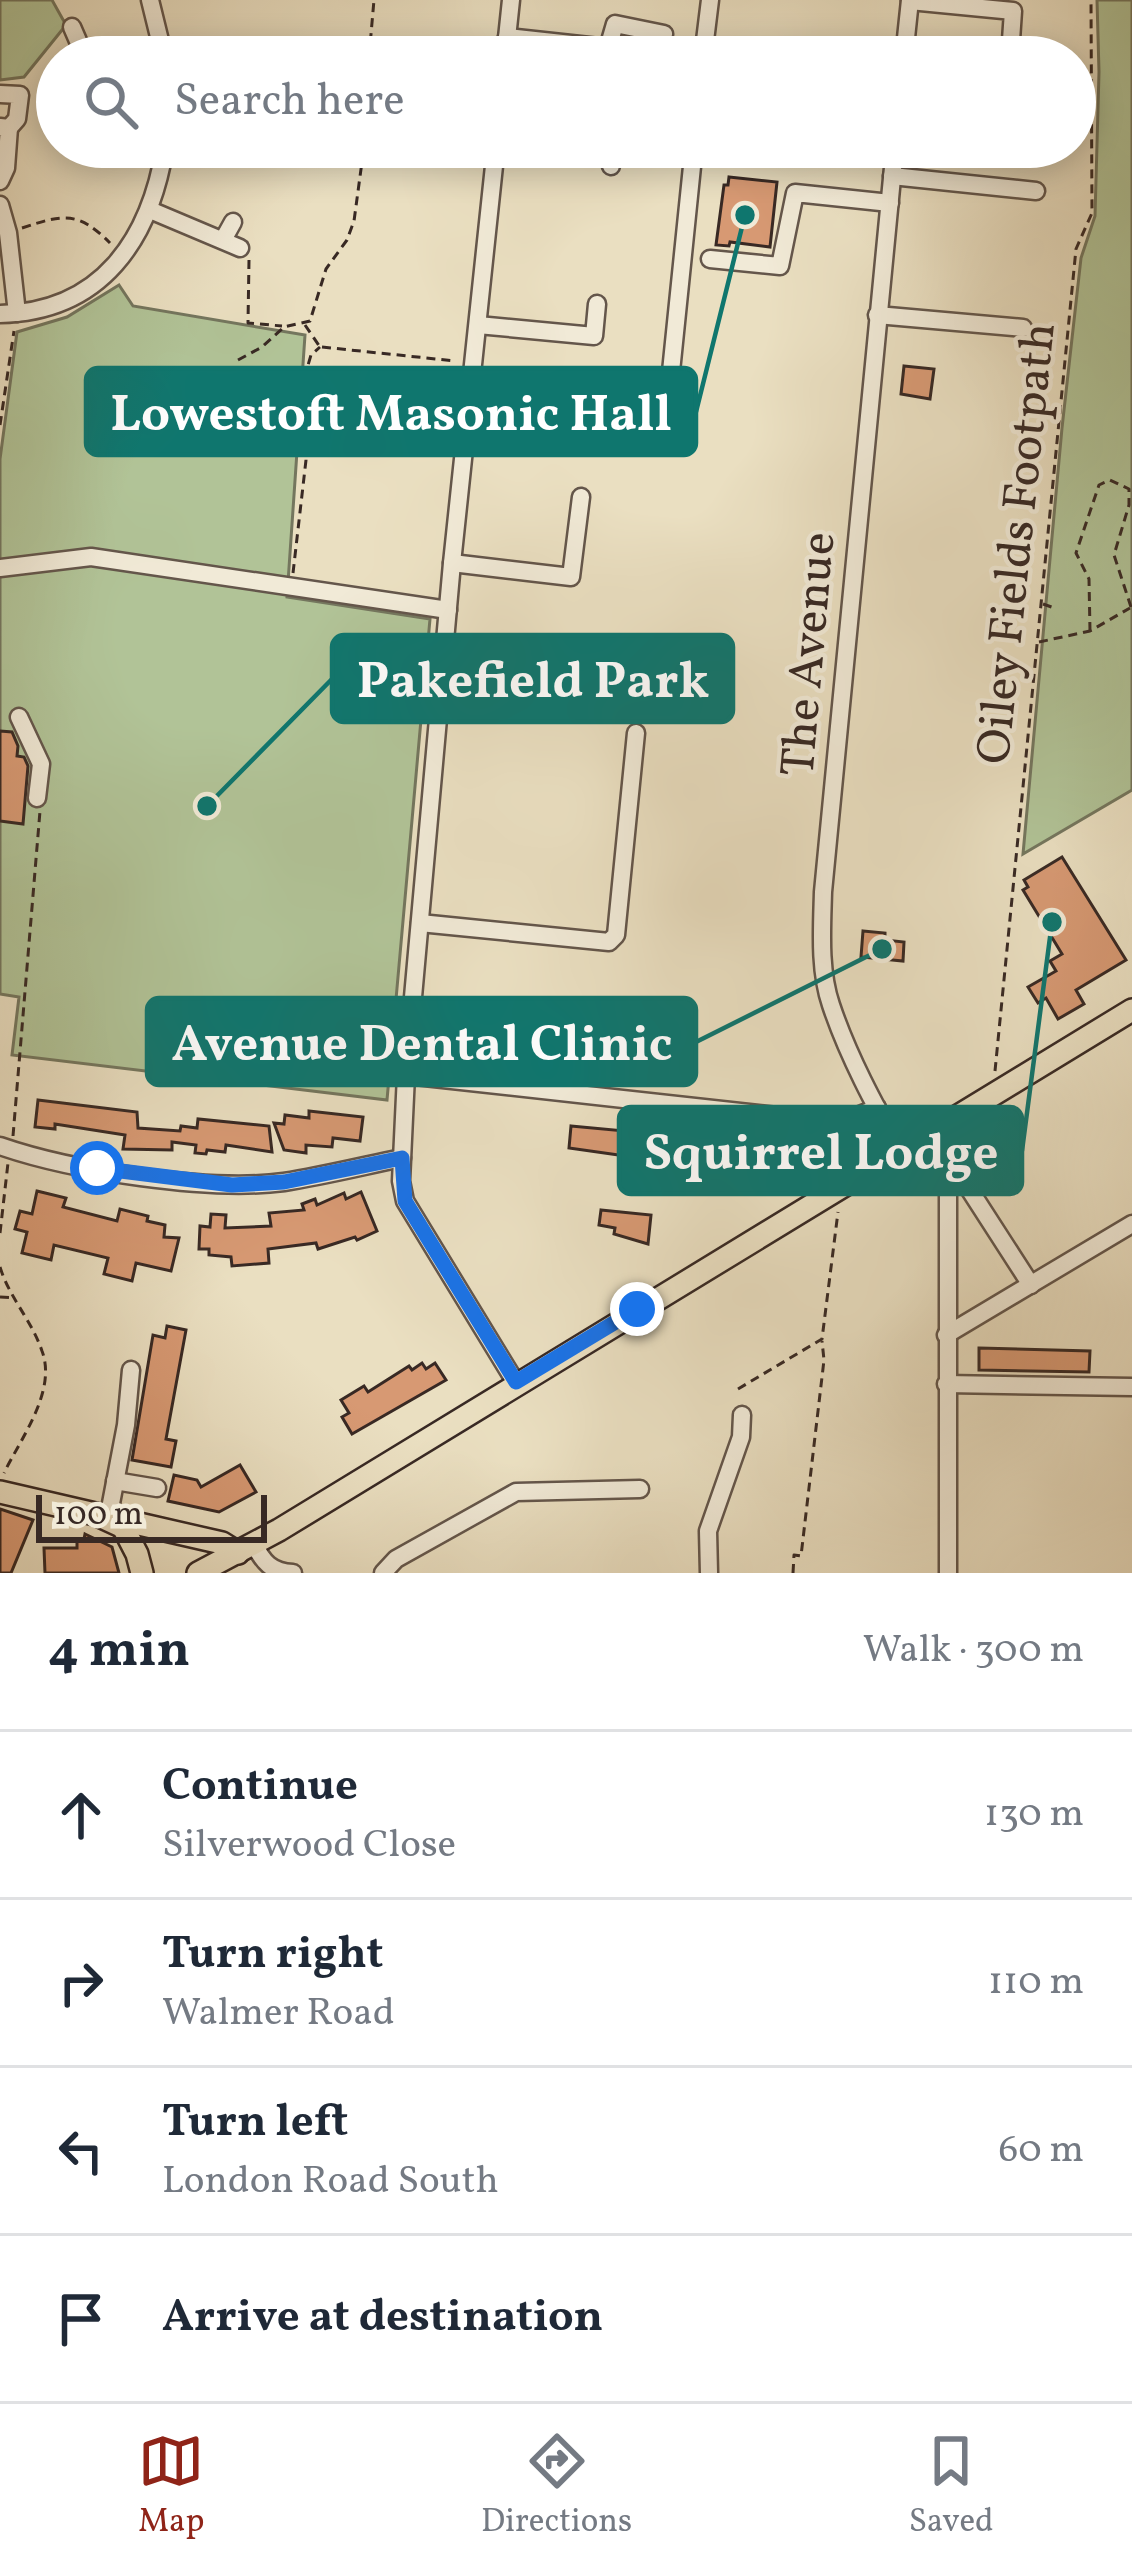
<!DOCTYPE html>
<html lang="en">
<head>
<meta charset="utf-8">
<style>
  :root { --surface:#fff; --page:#f6f6f7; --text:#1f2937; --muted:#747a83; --line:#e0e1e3; --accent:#8f2418 }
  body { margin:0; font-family:Vollkorn,serif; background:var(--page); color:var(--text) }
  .scale { position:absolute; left:36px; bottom:30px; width:231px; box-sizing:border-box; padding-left:12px; border:6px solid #382924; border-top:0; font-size:33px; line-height:42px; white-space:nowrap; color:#382924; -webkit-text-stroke:9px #f1ead7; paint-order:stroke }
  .stop { position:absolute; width:36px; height:36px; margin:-27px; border:9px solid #1a73e8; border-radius:50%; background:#fff }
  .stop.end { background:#1a73e8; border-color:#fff; box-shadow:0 3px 12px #0008 }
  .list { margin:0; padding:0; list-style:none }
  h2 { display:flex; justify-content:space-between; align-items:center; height:156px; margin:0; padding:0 48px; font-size:51px }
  h2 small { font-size:39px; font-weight:400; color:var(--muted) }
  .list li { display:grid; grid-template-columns:78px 1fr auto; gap:36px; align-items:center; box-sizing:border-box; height:168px; padding:0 48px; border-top:3px solid var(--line) }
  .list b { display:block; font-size:45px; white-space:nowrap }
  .list p { margin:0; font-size:39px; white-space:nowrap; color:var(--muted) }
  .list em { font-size:39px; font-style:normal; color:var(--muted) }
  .icon { flex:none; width:66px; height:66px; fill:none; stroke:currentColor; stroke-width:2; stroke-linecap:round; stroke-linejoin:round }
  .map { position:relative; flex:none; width:1132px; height:1573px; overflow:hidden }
  .search { position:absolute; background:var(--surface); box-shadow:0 6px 30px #0003; left:36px; right:36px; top:36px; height:132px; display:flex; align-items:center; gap:30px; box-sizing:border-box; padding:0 42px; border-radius:66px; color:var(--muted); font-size:45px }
  .sheet { height:828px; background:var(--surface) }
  nav { display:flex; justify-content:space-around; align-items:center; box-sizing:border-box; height:168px; border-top:3px solid var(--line); background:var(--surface); font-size:33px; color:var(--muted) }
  nav a { display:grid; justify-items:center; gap:6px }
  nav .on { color:var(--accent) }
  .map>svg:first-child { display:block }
  .green { fill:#b1c397; stroke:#74765e; stroke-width:3 }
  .building { fill:#d79973; stroke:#382924; stroke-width:3 }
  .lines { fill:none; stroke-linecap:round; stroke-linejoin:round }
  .minor-casing { stroke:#64564b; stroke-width:21 }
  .major-casing { stroke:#382924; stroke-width:26 }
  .path { stroke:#382924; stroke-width:3; stroke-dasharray:9 6; stroke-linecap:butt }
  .minor { stroke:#f1ead7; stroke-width:16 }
  .major { stroke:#eadfc1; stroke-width:21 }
  .route { stroke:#1a73e8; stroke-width:15 }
  .labels { text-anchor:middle; stroke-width:9; stroke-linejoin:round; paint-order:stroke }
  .street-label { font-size:48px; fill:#382924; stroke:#f1ead7 }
  .leader { fill:none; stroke:#0f766e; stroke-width:4.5 }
  .callout-dot { fill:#0f766e; stroke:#f1ead7; stroke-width:4.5 }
  .callout { fill:#0f766e; stroke:#0f766e; stroke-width:4.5 }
  .callout-label { font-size:51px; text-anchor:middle; font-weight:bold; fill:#fff }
</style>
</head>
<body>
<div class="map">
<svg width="1132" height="1573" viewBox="0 0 1132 1573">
  <rect width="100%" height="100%" fill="#eadfc1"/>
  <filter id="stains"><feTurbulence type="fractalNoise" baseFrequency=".00167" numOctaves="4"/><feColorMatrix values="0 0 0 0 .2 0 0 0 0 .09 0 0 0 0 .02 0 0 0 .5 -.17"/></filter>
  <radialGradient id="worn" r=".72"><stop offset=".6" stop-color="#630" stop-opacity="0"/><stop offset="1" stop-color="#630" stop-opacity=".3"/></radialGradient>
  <!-- green -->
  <g class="green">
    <polygon points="0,0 52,0 66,25 24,77 0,80"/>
    <polygon points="1097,0 1132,0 1132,790 1023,854 1062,428 1081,258 1095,216 1099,72"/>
    <polygon points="119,285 133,306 305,335 287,597 430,619 387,1100 12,1055 19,997 0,994 0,459 17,332 67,317"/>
  </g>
  <!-- building -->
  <g class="building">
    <polygon points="729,177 777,182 770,247 730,242 729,246 716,245 724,185 728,185"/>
    <polygon points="904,366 934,369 930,399 901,394"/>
    <polygon points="0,731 12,732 18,746 17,756 24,757 28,766 23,824 0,821"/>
    <polygon points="1062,857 1126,960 1076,990 1084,1004 1058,1019 1046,998 1038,1003 1028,987 1056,971 1050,961 1062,954 1023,890 1028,887 1024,880"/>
    <polygon points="863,931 885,933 885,940 904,942 903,961 861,957"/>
    <polygon points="38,1100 137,1112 138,1128 180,1131 181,1126 197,1128 198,1119 269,1126 272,1152 226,1145 225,1152 207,1150 206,1154 195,1153 196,1145 172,1142 172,1150 123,1149 125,1135 55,1124 55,1129 35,1127"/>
    <polygon points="309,1111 363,1117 360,1141 333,1138 332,1147 306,1145 306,1153 284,1150 274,1123 284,1124 285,1115 309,1118"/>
    <polygon points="571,1126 636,1132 636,1137 651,1139 650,1146 670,1149 668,1162 569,1148"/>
    <polygon points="37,1191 66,1198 63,1207 117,1221 120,1209 148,1216 147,1221 165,1225 164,1237 179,1238 171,1271 136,1263 132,1281 104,1274 108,1258 54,1245 51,1260 22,1253 27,1232 15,1229 20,1211 32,1214"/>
    <polygon points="361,1192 377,1231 357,1240 355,1237 318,1249 316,1243 268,1249 269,1263 232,1266 231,1257 209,1255 209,1249 199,1249 200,1226 210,1227 211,1214 226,1215 225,1228 271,1226 269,1213 304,1210 302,1204 315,1199 317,1205 344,1193 346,1199"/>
    <polygon points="601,1210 651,1215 648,1244 614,1234 615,1228 599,1225"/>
    <polygon points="167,1326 186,1330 166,1439 176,1441 171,1467 132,1460 153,1335 165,1338"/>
    <polygon points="979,1348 1090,1351 1089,1372 979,1370"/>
    <polygon points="422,1363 426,1369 435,1363 446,1380 352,1434 342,1417 349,1413 341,1400 364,1386 368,1392 409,1366 412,1370"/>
    <polygon points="240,1465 256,1492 219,1512 168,1501 174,1475 197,1480 201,1487"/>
    <polygon points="0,1509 33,1520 11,1573 0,1573"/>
    <polygon points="85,1534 112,1547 119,1573 45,1573 44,1548 77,1548 77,1539 84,1539"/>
  </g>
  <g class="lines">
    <!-- minor casing -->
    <g class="minor-casing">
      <g id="minor">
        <polyline points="150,0 164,57"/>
        <polyline points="910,1 1013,11 1010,55"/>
        <polyline points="72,27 85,57"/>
        <polyline points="507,37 608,48 615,24 664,34"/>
        <polyline points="505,57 511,0"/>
        <polyline points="703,57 710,0"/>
        <polyline points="904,57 910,0"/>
        <polyline points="0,94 20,95 17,119 9,128"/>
        <polyline points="0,127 9,128 6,168 0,181"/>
        <polyline points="496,147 452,563 406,1075 401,1181 405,1201 516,1383"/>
        <path d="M895,147L823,892C822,929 819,970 831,1005C848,1056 875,1106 901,1152"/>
        <polyline points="611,166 613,147"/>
        <polyline points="892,176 1036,191"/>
        <polyline points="0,205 8,233 17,313"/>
        <polyline points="150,210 240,248"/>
        <polyline points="223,240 233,222"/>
        <polyline points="710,259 780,266 795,193 890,203"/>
        <path d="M0,314C102,312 150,239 165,147"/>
        <polyline points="877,315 1023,328"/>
        <polyline points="478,325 594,336 597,304"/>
        <polyline points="467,422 664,440 694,147"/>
        <polyline points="452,563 571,577 581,497"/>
        <polyline points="0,568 91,557 448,610"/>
        <polyline points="19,717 41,764 37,798"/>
        <polyline points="420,923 609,942 616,935 636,733"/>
        <polyline points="406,1075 840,1123 877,1108"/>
        <polyline points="933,1133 1031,1285"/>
        <path d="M0,1146C72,1171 209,1192 284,1182C323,1176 363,1166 402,1158"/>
        <polyline points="946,1335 1132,1224"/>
        <polyline points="946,1384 1132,1387"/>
        <polyline points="115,1481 157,1488"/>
        <polyline points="108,1519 126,1425 131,1370"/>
        <path d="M254,1544C263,1562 271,1572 293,1573"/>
        <polyline points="383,1573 396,1559 516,1492 640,1489"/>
        <polyline points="709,1573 708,1531 741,1437 742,1415"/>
        <polyline points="948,1573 948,1181 953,1160"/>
      </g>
    </g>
    <!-- major casing -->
    <g class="major-casing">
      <g id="major">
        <polyline points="0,1492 95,1514 123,1527 139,1524 222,1543 238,1553"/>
        <polyline points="123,1527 137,1554 142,1573"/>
        <polyline points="198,1573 279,1530 1132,1010"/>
      </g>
    </g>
    <!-- path -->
    <g class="path">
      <polyline points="369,57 374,0"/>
      <path d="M22,228C64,214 78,211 110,243"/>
      <polyline points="249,260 248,323 282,326"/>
      <polyline points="305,325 320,347"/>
      <polyline points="322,347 455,361"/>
      <polyline points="238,360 262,347 284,327 310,321 326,269 347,240 354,221 364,147"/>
      <polyline points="0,425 14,331"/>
      <polyline points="293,573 306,460 306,372 311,355 320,347"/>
      <polyline points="1043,604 1057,609"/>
      <polyline points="1090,631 1089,579 1076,553 1099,485 1110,480 1129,489 1129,505 1114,555 1131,607"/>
      <polyline points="1039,642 1090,631 1130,608"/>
      <polyline points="995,1071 1076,249 1092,213 1091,0"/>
      <polyline points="13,1136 40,811"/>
      <polyline points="0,1233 8,1163"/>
      <path d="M0,1267C9,1297 32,1321 42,1351C57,1391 21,1438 4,1473"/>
      <polyline points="0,1297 15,1298"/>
      <polyline points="738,1389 822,1339 838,1212"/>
      <polyline points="793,1573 794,1555 801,1556 824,1360 822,1341"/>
    </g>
    <!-- minor -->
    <use href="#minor" class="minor"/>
    <!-- major -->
    <use href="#major" class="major"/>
  </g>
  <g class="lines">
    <!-- route -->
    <polyline class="route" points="97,1168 232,1185 284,1182 402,1158 405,1201 516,1382 637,1309"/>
  </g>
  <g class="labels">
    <!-- street labels -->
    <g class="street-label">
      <text transform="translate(1014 543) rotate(-84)" y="17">Oiley Fields Footpath</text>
      <text transform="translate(806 654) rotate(-85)" y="17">The Avenue</text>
    </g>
  </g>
  <!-- callouts -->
  <path class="leader" d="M745 215L696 412M207 806L332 679M882 949L696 1042M1052 922L1022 1151"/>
  <g class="callout-dot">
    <circle cx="745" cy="215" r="12"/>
    <circle cx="207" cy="806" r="12"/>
    <circle cx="882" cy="949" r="12"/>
    <circle cx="1052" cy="922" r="12"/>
  </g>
  <g class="callout">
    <rect x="86" y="368" width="610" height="87" rx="12"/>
    <rect x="332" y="635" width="401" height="87" rx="12"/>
    <rect x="147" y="998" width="549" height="87" rx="12"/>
    <rect x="619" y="1107" width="403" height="87" rx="12"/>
  </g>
  <g class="callout-label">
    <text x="391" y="430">Lowestoft Masonic Hall</text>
    <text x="533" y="697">Pakefield Park</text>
    <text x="422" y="1060">Avenue Dental Clinic</text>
    <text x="821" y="1169">Squirrel Lodge</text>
  </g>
  <rect width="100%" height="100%" filter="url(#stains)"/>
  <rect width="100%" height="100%" fill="url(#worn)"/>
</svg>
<div class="scale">100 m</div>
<div class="stop" style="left:97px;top:1168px"></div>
<div class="stop end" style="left:637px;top:1309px"></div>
<div class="search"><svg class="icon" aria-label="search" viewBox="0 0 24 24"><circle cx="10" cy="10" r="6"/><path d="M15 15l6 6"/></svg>Search here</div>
</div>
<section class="sheet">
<h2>4 min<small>Walk · 300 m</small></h2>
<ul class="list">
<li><svg class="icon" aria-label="ahead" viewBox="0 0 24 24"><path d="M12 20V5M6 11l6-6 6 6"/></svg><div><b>Continue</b><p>Silverwood Close</p></div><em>130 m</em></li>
<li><svg class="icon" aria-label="right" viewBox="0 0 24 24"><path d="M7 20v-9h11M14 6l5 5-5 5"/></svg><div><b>Turn right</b><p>Walmer Road</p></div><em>110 m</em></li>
<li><svg class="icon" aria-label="left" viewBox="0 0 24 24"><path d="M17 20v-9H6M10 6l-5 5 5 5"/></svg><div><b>Turn left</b><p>London Road South</p></div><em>60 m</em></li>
<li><svg class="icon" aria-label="arrive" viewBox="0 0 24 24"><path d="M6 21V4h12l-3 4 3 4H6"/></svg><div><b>Arrive at destination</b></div></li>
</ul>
</section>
<nav>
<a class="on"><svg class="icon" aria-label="map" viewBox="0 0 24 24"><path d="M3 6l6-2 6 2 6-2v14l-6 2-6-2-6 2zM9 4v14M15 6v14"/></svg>Map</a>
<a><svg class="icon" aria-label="directions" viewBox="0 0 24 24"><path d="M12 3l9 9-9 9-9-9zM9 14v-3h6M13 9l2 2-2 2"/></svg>Directions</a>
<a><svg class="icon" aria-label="saved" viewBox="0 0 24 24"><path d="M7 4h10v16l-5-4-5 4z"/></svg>Saved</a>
</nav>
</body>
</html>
